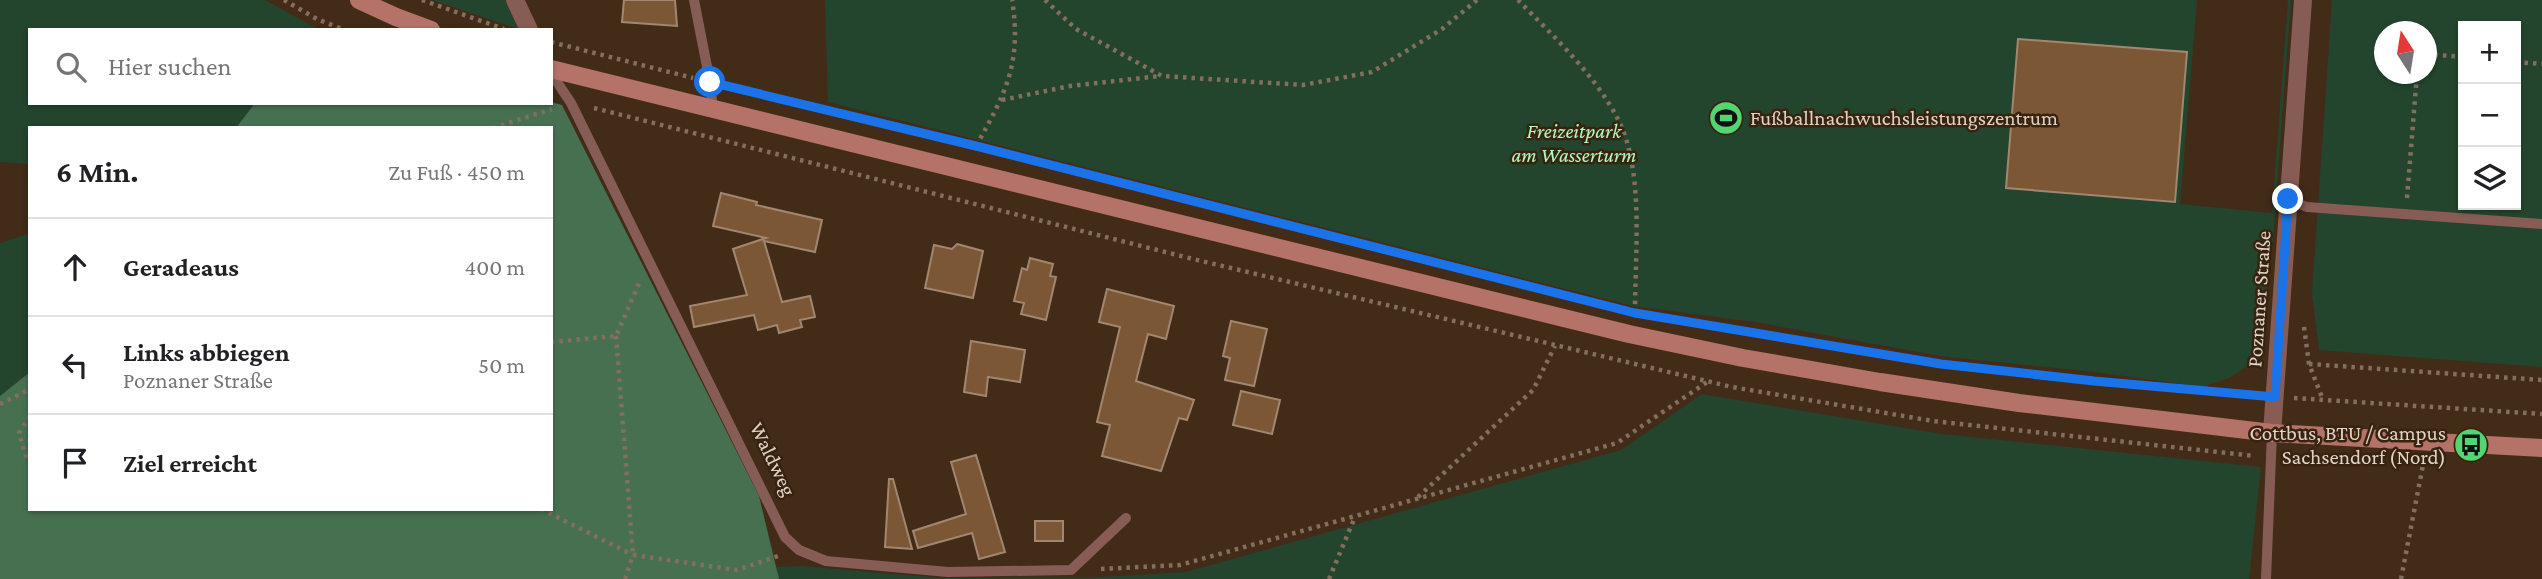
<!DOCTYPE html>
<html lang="de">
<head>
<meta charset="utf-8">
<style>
  :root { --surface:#fff; --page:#f6f6f6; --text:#202124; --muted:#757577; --line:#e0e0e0 }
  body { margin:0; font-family:"Crimson Pro",serif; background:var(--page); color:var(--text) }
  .controls { position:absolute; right:21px; top:21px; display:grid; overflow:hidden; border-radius:0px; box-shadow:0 2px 5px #0004 }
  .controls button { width:63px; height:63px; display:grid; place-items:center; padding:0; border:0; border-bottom:2px solid var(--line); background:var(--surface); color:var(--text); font:35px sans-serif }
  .compass { position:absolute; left:2374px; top:21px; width:63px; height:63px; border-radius:50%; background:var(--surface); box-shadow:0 2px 5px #0004; rotate:348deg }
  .stop { position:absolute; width:21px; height:21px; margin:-16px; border:5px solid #1a73e8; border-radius:50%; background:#fff }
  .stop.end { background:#1a73e8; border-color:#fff; box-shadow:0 2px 7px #0008 }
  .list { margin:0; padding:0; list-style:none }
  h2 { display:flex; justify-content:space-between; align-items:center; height:91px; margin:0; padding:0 28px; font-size:30px }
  h2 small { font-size:23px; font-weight:400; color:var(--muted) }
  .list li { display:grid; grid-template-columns:46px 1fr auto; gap:21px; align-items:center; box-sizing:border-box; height:98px; padding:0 28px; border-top:2px solid var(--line) }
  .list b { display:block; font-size:26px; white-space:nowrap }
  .list p { margin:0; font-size:23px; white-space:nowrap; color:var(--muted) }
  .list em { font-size:23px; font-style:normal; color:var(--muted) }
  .icon { flex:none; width:38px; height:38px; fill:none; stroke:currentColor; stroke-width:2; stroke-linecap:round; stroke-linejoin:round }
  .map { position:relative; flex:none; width:2542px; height:579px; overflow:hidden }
  .search { position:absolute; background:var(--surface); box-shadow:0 2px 5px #0004; left:28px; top:28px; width:525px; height:77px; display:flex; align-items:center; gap:18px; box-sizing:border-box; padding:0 24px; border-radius:0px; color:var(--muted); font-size:26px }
  .panel { position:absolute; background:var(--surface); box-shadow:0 2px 5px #0004; left:28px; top:126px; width:525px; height:385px; border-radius:0px }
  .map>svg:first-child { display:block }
  .green { fill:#23452d; fill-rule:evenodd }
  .forest { fill:#477051 }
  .building { fill:#7b5736; stroke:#a18770; stroke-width:2 }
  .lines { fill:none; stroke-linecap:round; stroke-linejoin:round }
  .path { stroke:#826f5e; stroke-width:4.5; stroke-dasharray:3.5 5; stroke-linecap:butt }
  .service { stroke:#865c55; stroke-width:10 }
  .minor { stroke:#865c55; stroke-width:18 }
  .secondary { stroke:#b57268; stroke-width:18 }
  .route { stroke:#1a73e8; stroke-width:9 }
  .labels { text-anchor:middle; stroke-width:5; stroke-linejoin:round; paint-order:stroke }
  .poi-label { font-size:21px; fill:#e1d3c7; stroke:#37230e; text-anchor:start }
  .park-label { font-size:21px; font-style:italic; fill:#b4f8c4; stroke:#37230e }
  .street-label { font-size:21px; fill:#e1d3c7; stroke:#37230e }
</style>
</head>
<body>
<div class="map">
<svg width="2542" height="579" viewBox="0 0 2542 579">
  <rect width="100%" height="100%" fill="#422c18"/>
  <!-- green -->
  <g class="green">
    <polygon points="0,0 265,0 316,28 314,30 30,30 30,103 255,103 236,128 30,128 30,164 0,162"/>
    <polygon points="432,0 505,0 518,29"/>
    <path d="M825,0H2197L2180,204L2272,213L2288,0H2291L2273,239L2258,359L2229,378L2202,387L2096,372L1940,356L1755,322L1633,306L828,102ZM2018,39L2187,52L2174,202L2006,188Z"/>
    <path d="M2332,0H2542V367L2319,350L2312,294ZM2463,26H2516V205H2463ZM2384,32H2426V74H2384Z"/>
    <polygon points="30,225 30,372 0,396 0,243 28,234"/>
    <polygon points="1702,394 1942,434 2261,467 2249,579 778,579 775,567 801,566 940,578 1085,578 1186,572 1621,450"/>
  </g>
  <!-- forest -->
  <polygon class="forest" points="551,102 562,105 759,496 779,579 0,579 0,396 30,372 30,509 551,509 551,128 236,128 255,103"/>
  <!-- building -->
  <g class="building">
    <polygon points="624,0 675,0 677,26 622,22"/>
    <polygon points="2018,39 2187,52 2175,202 2006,188"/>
    <polygon points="721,193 757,202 756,205 822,220 815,252 764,241 782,302 810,296 815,317 800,320 802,327 779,333 777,325 758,330 754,315 694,327 690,306 747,295 733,249 766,238 713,226"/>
    <polygon points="957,244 983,251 973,298 925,288 934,245 952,249"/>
    <polygon points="1030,258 1053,264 1050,276 1056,277 1046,320 1021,314 1024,303 1014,301 1022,268 1027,270"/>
    <polygon points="1107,289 1174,306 1166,339 1148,334 1136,381 1194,400 1187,420 1179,418 1161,471 1102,456 1110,425 1097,422 1120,327 1099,322"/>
    <polygon points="1231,321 1267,329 1254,386 1225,380 1230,358 1223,356"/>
    <polygon points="971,341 1025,350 1020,382 988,377 986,396 964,392"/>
    <polygon points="1241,391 1280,400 1272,434 1233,425"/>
    <polygon points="976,455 1005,552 979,559 972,533 918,548 913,531 966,514 951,462"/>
    <polygon points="889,479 893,479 912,549 885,547"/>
    <rect x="1035" y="521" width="28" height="20"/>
  </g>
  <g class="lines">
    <!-- path -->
    <g class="path">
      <polyline points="284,0 317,19 344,30"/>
      <polyline points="422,0 504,29"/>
      <polyline points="1045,0 1076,29 1162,76 1303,85 1372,72 1442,29 1477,0"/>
      <path d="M1518,0C1555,38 1612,90 1627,142C1642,194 1635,259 1635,312"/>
      <polyline points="551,42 693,78"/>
      <polyline points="2426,54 2463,57"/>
      <polyline points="2516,62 2542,64"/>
      <polyline points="729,86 1284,224"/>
      <polyline points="1002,100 1070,86 1160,76"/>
      <polyline points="594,108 1193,259 1732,387 1933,421 2255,456"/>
      <polyline points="493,128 552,109"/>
      <path d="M976,146C1006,93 1022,62 1012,0"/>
      <polyline points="2407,198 2417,74"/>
      <polyline points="1684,320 1941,364 2254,395"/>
      <polyline points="2304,327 2309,364 2323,400"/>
      <polyline points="616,336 633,555"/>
      <polyline points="551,342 616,336 640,281"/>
      <polyline points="2309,364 2542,380"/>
      <polyline points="2294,398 2542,414"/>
      <polyline points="0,404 30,389"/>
      <polyline points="30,416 19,433 27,460 30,459"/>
      <polyline points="1418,497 1533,390 1555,346"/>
      <polyline points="541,509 633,555"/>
      <polyline points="1101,569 1180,565 1617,443 1707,382"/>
      <polyline points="625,579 633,555 737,570 781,555"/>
      <polyline points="1329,579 1355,517"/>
      <polyline points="2401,579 2423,465"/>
    </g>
    <!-- service -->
    <g class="service">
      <polyline points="694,0 710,82 713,110"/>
      <polyline points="551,73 571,103 785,537 799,550 826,561 948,572 1071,570 1126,518"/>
      <polyline points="2288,199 2307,207 2542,224"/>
      <polyline points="2266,579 2272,433"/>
    </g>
    <!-- minor -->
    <g class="minor">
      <polyline points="515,0 529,30"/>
      <polyline points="2272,433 2303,0"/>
    </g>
    <!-- secondary -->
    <g class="secondary">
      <polyline points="359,0 396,17 431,30"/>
      <polyline points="551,69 1629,334 1743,358 1880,382 2019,403 2272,433 2542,448"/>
    </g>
  </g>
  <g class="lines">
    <!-- route -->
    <polyline class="route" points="710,82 976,146 1635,313 1941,364 2094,381 2275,397 2288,199"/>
  </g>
  <!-- icons -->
  <defs>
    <g id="stadium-disc" transform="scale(1.75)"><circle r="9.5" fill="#53d672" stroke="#37230e"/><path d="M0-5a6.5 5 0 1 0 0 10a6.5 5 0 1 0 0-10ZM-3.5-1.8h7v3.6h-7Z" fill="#111"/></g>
    <g id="bus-disc" transform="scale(1.75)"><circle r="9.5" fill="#53d672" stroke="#37230e"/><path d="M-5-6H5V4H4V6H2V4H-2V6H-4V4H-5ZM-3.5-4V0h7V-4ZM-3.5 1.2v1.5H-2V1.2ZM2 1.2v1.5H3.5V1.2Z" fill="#111"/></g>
  </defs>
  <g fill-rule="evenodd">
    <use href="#stadium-disc" x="1726" y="118"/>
    <use href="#bus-disc" x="2471" y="445"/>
  </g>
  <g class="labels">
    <!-- poi labels -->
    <g class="poi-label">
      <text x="1750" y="125">Fußballnachwuchsleistungszentrum</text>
      <text x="2446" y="440" text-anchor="end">Cottbus, BTU / Campus<tspan x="2446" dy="24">Sachsendorf (Nord)</tspan></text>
    </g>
    <!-- park labels -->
    <g class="park-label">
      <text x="1574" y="138">Freizeitpark<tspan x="1574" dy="24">am Wasserturm</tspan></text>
    </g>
    <!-- street labels -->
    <g class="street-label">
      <text transform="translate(2259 299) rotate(-86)" y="7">Poznaner Straße</text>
      <text transform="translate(773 459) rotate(64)" y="7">Waldweg</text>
    </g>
  </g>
</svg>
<div class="controls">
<button>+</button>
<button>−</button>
<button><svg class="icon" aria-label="layers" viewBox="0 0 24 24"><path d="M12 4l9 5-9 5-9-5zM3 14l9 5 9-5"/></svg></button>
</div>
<svg class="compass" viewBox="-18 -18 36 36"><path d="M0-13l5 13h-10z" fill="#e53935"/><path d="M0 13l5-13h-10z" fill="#757577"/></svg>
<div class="stop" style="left:710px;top:82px"></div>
<div class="stop end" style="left:2288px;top:199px"></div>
<div class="search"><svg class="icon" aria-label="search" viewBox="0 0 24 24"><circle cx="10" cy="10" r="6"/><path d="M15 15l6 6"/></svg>Hier suchen</div>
<section class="panel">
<h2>6 Min.<small>Zu Fuß · 450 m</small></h2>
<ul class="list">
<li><svg class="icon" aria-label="ahead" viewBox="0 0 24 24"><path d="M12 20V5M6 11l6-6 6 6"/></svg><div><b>Geradeaus</b></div><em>400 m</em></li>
<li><svg class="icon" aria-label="left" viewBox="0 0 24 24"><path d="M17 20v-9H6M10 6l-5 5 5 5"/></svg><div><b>Links abbiegen</b><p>Poznaner Straße</p></div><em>50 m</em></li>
<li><svg class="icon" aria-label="arrive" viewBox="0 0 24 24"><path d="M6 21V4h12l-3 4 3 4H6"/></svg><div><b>Ziel erreicht</b></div></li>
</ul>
</section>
</div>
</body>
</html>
